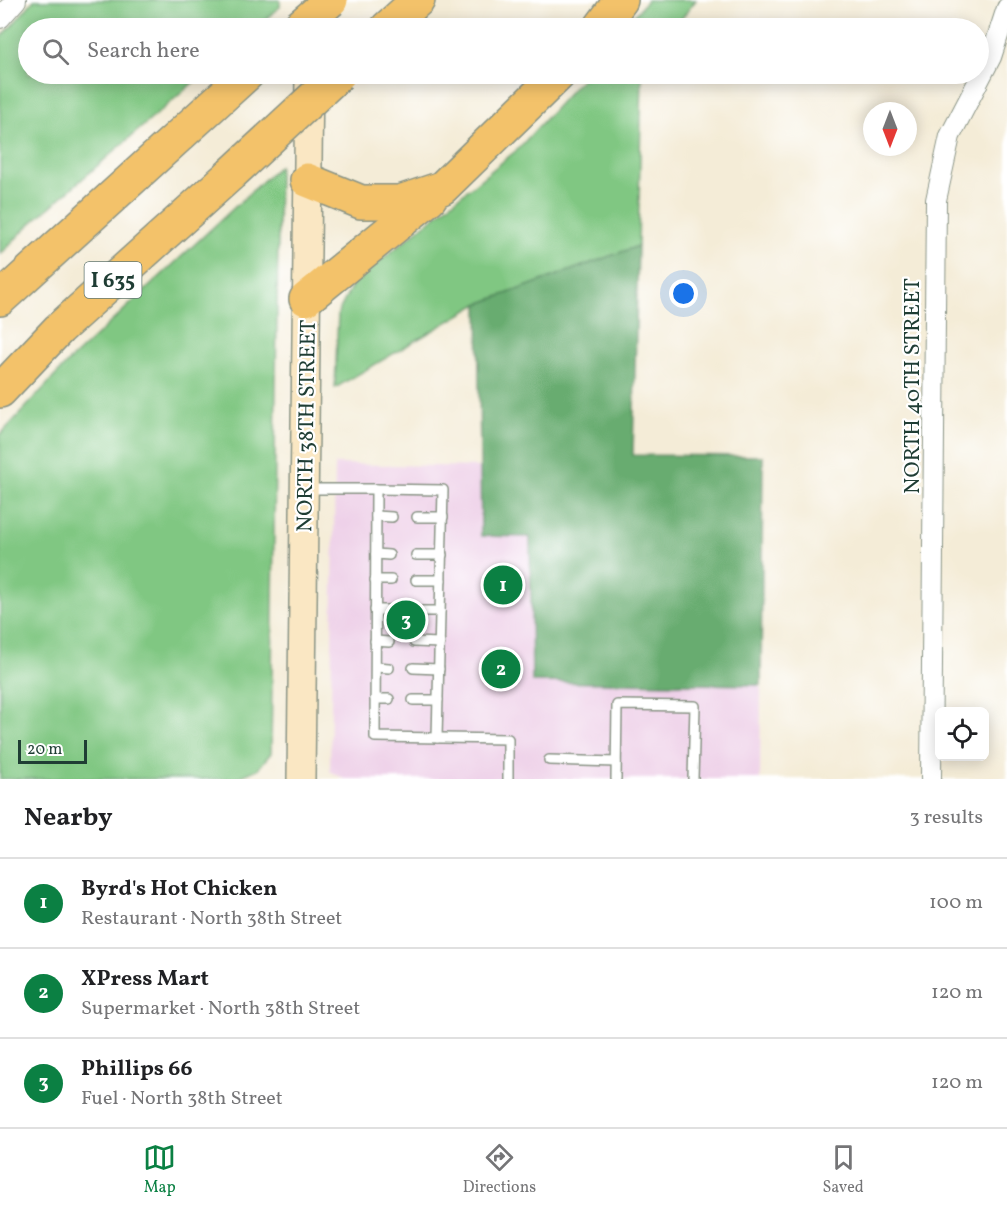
<!DOCTYPE html>
<html lang="en">
<head>
<meta charset="utf-8">
<style>
  :root { --surface:#fff; --page:#f2f2f2; --text:#202124; --muted:#757577; --line:#e0e0e0; --accent:#0b8043 }
  body { margin:0; font-family:Vollkorn,serif; background:var(--page); color:var(--text) }
  .controls { position:absolute; right:18px; bottom:18px; display:grid; overflow:hidden; border-radius:9px; box-shadow:0 3px 15px #0003 }
  .controls button { width:54px; height:54px; display:grid; place-items:center; padding:0; border:0; border-bottom:2px solid var(--line); background:var(--surface); color:var(--text); font:30px sans-serif }
  .compass { position:absolute; left:863px; top:102px; width:54px; height:54px; border-radius:50%; background:var(--surface); box-shadow:0 3px 15px #0003; rotate:180deg }
  .scale { position:absolute; left:18px; bottom:15px; width:69px; box-sizing:border-box; padding-left:6px; border:3px solid #1f3d34; border-top:0; font-size:16px; line-height:21px; white-space:nowrap; color:#1f3d34; -webkit-text-stroke:4px #fff; paint-order:stroke }
  .you { position:absolute; left:684px; top:294px; width:21px; height:21px; margin:-15px; border:4px solid #fff; border-radius:50%; background:#1a73e8; box-shadow:0 0 0 9px #1a73e833 }
  .badge { display:grid; place-items:center; width:39px; height:39px; border-radius:50%; background:var(--accent); color:#fff; font-size:20px; font-weight:700 }
  .pin { position:absolute; translate:-50% -50%; border:3px solid #fff; box-shadow:0 2px 6px #0006 }
  .list { margin:0; padding:0; list-style:none }
  h2 { display:flex; justify-content:space-between; align-items:center; height:78px; margin:0; padding:0 24px; font-size:26px }
  h2 small { font-size:20px; font-weight:400; color:var(--muted) }
  .list li { display:grid; grid-template-columns:39px 1fr auto; gap:18px; align-items:center; box-sizing:border-box; height:90px; padding:0 24px; border-top:2px solid var(--line) }
  .list b { display:block; font-size:22px; white-space:nowrap }
  .list p { margin:0; font-size:20px; white-space:nowrap; color:var(--muted) }
  .list em { font-size:20px; font-style:normal; color:var(--muted) }
  .icon { flex:none; width:33px; height:33px; fill:none; stroke:currentColor; stroke-width:2; stroke-linecap:round; stroke-linejoin:round }
  .map { position:relative; flex:none; width:1007px; height:779px; overflow:hidden }
  .search { position:absolute; background:var(--surface); box-shadow:0 3px 15px #0003; left:18px; right:18px; top:18px; height:66px; display:flex; align-items:center; gap:15px; box-sizing:border-box; padding:0 21px; border-radius:33px; color:var(--muted); font-size:22px }
  .sheet { height:348px; background:var(--surface) }
  nav { display:flex; justify-content:space-around; align-items:center; box-sizing:border-box; height:84px; border-top:2px solid var(--line); background:var(--surface); font-size:16px; color:var(--muted) }
  nav a { display:grid; justify-items:center; gap:3px }
  nav .on { color:var(--accent) }
  .map>svg:first-child { display:block }
  .built { fill:#eed0e8 }
  .green { fill:#80c782; stroke:#50825b; stroke-width:1.5 }
  .forest { fill:#68ac70; stroke:#447452; stroke-width:1.5 }
  .lines { fill:none; stroke-linecap:round; stroke-linejoin:round }
  .lane-casing { stroke:#8a9486; stroke-width:12 }
  .street-casing { stroke:#8a9486; stroke-width:22 }
  .secondary-casing { stroke:#8a9486; stroke-width:30 }
  .highway-casing { stroke:#8a9486; stroke-width:36 }
  .lane { stroke:#fff; stroke-width:9 }
  .street { stroke:#fff; stroke-width:20 }
  .secondary { stroke:#fae7c3; stroke-width:27 }
  .highway { stroke:#f3c26a; stroke-width:33 }
  .highway-bridge-casing { stroke:#8a9486; stroke-width:36; stroke-linecap:butt }
  .highway-bridge { stroke:#f3c26a; stroke-width:33 }
  .labels { text-anchor:middle; stroke-width:4.5; stroke-linejoin:round; paint-order:stroke }
  .shield { fill:#fff; stroke:#627771; stroke-width:1.5 }
  .shield-label { font-size:21px; font-weight:bold; fill:#1f3d34 }
  .street-label { font-size:22px; fill:#1f3d34; stroke:#fff }
</style>
</head>
<body>
<div class="map">
<svg width="1007" height="779" viewBox="0 0 1007 779">
  <rect width="100%" height="100%" fill="#fff"/>
  <filter id="ink" filterUnits="userSpaceOnUse"><feTurbulence type="fractalNoise" baseFrequency=".0167" numOctaves="2"/><feDisplacementMap in="SourceGraphic" scale="12" xChannelSelector="R" yChannelSelector="G"/><feConvolveMatrix kernelMatrix="1 2 1 2 8 2 1 2 1" color-interpolation-filters="sRGB"/></filter>
  <filter id="wash" filterUnits="userSpaceOnUse"><feTurbulence type="fractalNoise" baseFrequency=".008" numOctaves="4" result="noise"/><feDisplacementMap in="SourceGraphic" scale="24" xChannelSelector="R" yChannelSelector="G"/><feGaussianBlur stdDeviation="1.35" result="paint"/><feColorMatrix in="noise" values="0 0 0 0 0 0 0 0 0 0 0 0 0 0 0 0 0 1.4 0 .05"/><feComposite in="paint" operator="in"/></filter>
  <g filter="url(#wash)">
    <rect width="100%" height="100%" fill="#f4ecd7"/>
    <!-- built -->
    <polygon class="built" points="335,464 480,467 481,536 530,537 532,682 761,685 760,779 344,779 330,771"/>
    <!-- green -->
    <g class="green">
      <polygon points="34,0 280,0 280,7 255,28 28,28 28,74 203,74 27,227 0,255 0,39"/>
      <polygon points="647,0 696,0 674,28 624,28"/>
      <polygon points="586,74 642,74 638,246 478,304 335,388 338,313 354,282 518,149"/>
      <polygon points="279,166 271,753 258,769 235,779 0,779 0,435 68,362"/>
    </g>
    <!-- forest -->
    <polygon class="forest" points="638,246 633,455 763,456 761,685 532,682 530,537 481,536 478,304"/>
  </g>
  <g filter="url(#ink)">
    <g class="lines">
      <!-- lane casing -->
      <g class="lane-casing">
        <g id="lane">
          <polyline points="307,489 376,489 375,737 508,739 508,779"/>
          <polyline points="376,489 443,490 437,738"/>
          <polyline points="376,516 392,517"/>
          <polyline points="417,517 443,517"/>
          <polyline points="376,554 389,555"/>
          <polyline points="416,555 442,555"/>
          <polyline points="375,580 391,580"/>
          <polyline points="416,580 441,580"/>
          <polyline points="375,610 389,610"/>
          <polyline points="414,611 440,611"/>
          <polyline points="375,641 389,642"/>
          <polyline points="414,642 440,643"/>
          <polyline points="376,667 389,668"/>
          <polyline points="413,668 439,669"/>
          <polyline points="375,699 389,699"/>
          <polyline points="413,700 438,700"/>
          <polyline points="549,760 616,762"/>
          <polyline points="616,779 617,705 695,706 693,779"/>
        </g>
      </g>
      <!-- street casing -->
      <g class="street-casing">
        <g id="street">
          <polyline points="0,18 16,0"/>
          <polyline points="931,779 936,200 950,136 991,57 1007,8"/>
        </g>
      </g>
      <!-- secondary casing -->
      <g class="secondary-casing">
        <polyline id="secondary" points="301,779 309,74"/>
      </g>
      <!-- highway casing -->
      <g class="highway-casing">
        <g id="highway">
          <polyline points="387,28 418,0"/>
          <polyline points="600,28 621,0"/>
          <polyline points="307,180 361,202 400,202 442,188 559,74"/>
          <polyline points="0,299 247,74"/>
          <polyline points="306,299 430,198"/>
          <polyline points="0,391 59,329 231,174"/>
        </g>
      </g>
      <!-- lane -->
      <use href="#lane" class="lane"/>
      <!-- street -->
      <use href="#street" class="street"/>
      <!-- secondary -->
      <use href="#secondary" class="secondary"/>
      <!-- highway -->
      <use href="#highway" class="highway"/>
      <!-- highway-bridge casing -->
      <g class="highway-bridge-casing">
        <g id="highway-bridge">
          <polyline points="298,28 331,0"/>
          <polyline points="231,174 339,74"/>
        </g>
      </g>
      <!-- highway-bridge -->
      <use href="#highway-bridge" class="highway-bridge"/>
    </g>
  </g>
  <g class="labels">
    <!-- shield labels -->
    <rect class="shield" x="84.5" y="262" width="57" height="36" rx="4.5"/>
    <g class="shield-label">
      <text x="113" y="287">I 635</text>
    </g>
    <!-- street labels -->
    <g class="street-label">
      <text transform="translate(911 386) rotate(-90)" y="8">NORTH 40TH STREET</text>
      <text transform="translate(305 426) rotate(-89)" y="8">NORTH 38TH STREET</text>
    </g>
  </g>
</svg>
<div class="controls">
<button><svg class="icon" aria-label="locate" viewBox="0 0 24 24"><circle cx="12" cy="12" r="6"/><path d="M12 2v4M12 18v4M2 12h4M18 12h4"/></svg></button>
</div>
<svg class="compass" viewBox="-18 -18 36 36"><path d="M0-13l5 13h-10z" fill="#e53935"/><path d="M0 13l5-13h-10z" fill="#757577"/></svg>
<div class="scale">20 m</div>
<div class="you"></div>
<div class="pin badge" style="left:503px;top:585px">1</div>
<div class="pin badge" style="left:501px;top:669px">2</div>
<div class="pin badge" style="left:406px;top:620px">3</div>
<div class="search"><svg class="icon" aria-label="search" viewBox="0 0 24 24"><circle cx="10" cy="10" r="6"/><path d="M15 15l6 6"/></svg>Search here</div>
</div>
<section class="sheet">
<h2>Nearby<small>3 results</small></h2>
<ul class="list">
<li><span class="badge">1</span><div><b>Byrd's Hot Chicken</b><p>Restaurant · North 38th Street</p></div><em>100 m</em></li>
<li><span class="badge">2</span><div><b>XPress Mart</b><p>Supermarket · North 38th Street</p></div><em>120 m</em></li>
<li><span class="badge">3</span><div><b>Phillips 66</b><p>Fuel · North 38th Street</p></div><em>120 m</em></li>
</ul>
</section>
<nav>
<a class="on"><svg class="icon" aria-label="map" viewBox="0 0 24 24"><path d="M3 6l6-2 6 2 6-2v14l-6 2-6-2-6 2zM9 4v14M15 6v14"/></svg>Map</a>
<a><svg class="icon" aria-label="directions" viewBox="0 0 24 24"><path d="M12 3l9 9-9 9-9-9zM9 14v-3h6M13 9l2 2-2 2"/></svg>Directions</a>
<a><svg class="icon" aria-label="saved" viewBox="0 0 24 24"><path d="M7 4h10v16l-5-4-5 4z"/></svg>Saved</a>
</nav>
</body>
</html>
